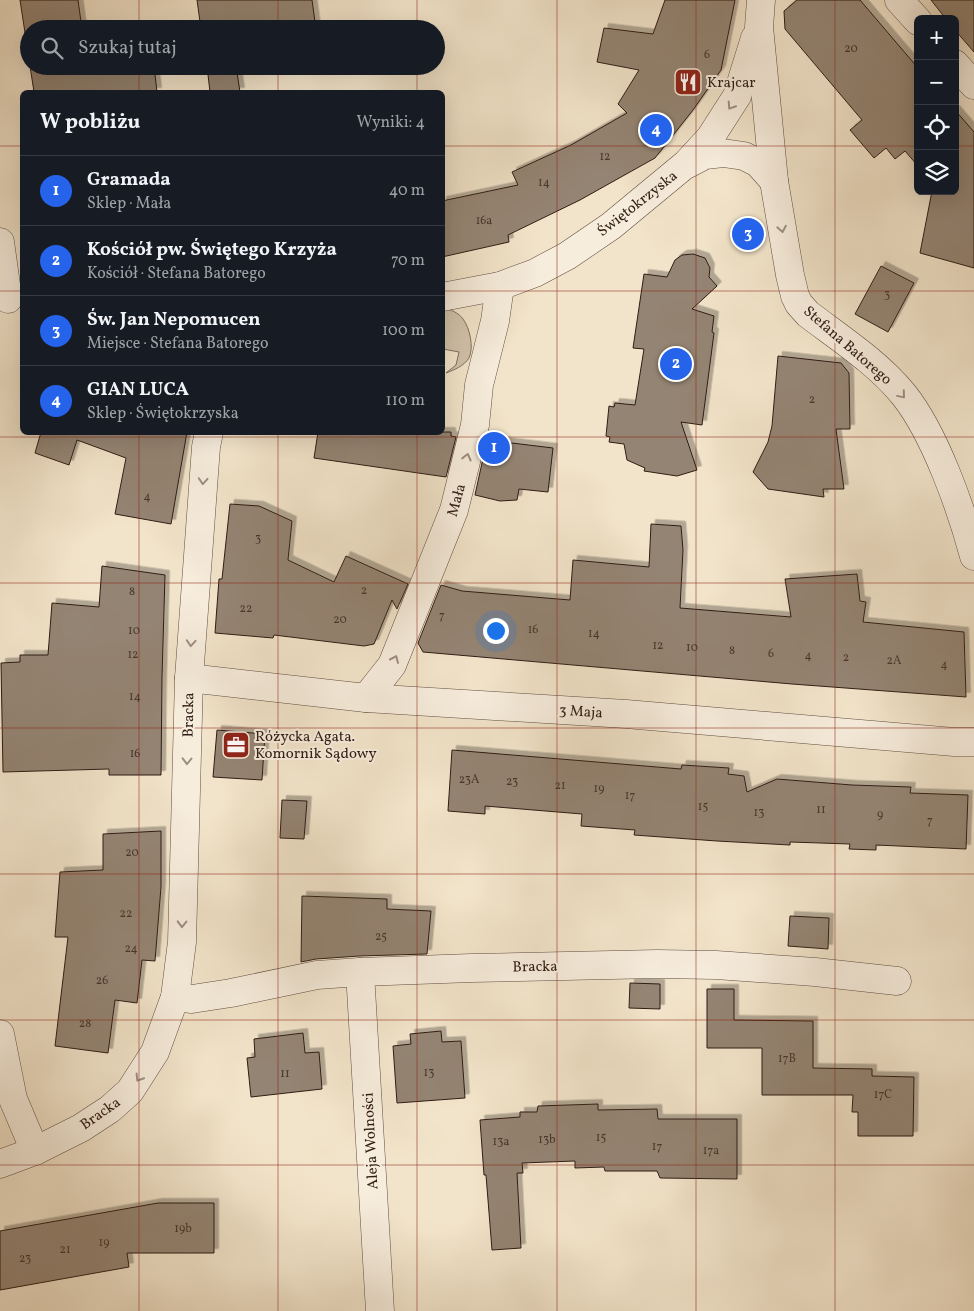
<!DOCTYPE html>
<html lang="pl">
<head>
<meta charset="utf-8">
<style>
  :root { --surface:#171b24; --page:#242831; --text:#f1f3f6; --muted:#9ea1a6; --line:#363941; --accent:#2563eb }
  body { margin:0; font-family:Vollkorn,serif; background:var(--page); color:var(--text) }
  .controls { position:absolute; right:15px; top:15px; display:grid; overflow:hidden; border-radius:8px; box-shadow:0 5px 20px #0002 }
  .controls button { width:45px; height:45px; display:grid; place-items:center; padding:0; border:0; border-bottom:1px solid var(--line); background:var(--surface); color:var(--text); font:25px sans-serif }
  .you { position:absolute; left:495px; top:630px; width:18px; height:18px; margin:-12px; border:4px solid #fff; border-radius:50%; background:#1a73e8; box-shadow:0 0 0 8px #1a73e833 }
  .badge { display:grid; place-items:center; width:32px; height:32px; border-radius:50%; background:var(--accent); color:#fff; font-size:16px; font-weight:700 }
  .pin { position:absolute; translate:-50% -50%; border:2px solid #fff; box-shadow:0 1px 5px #0006 }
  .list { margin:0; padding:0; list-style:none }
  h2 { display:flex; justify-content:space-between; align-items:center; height:65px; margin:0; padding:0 20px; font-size:21px }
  h2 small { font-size:16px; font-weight:400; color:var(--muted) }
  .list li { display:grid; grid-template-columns:32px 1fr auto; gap:15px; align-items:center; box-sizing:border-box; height:70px; padding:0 20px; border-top:1px solid var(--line) }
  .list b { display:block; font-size:19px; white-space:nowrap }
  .list p { margin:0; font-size:16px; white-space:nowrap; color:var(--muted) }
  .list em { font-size:16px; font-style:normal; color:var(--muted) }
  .icon { flex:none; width:28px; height:28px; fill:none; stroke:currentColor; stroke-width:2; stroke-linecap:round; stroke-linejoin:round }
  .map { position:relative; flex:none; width:974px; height:1311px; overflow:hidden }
  .search { position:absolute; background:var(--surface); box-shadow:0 5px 20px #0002; left:20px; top:20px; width:425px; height:55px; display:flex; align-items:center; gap:12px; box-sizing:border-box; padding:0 18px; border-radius:28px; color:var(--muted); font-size:19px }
  .panel { position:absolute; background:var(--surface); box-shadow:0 5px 20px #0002; left:20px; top:90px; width:425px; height:345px; border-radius:8px }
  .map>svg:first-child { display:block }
  .green { fill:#d1c2ab; stroke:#806f60 }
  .building { fill:#948473; stroke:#2f1c14; filter:url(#shadow) }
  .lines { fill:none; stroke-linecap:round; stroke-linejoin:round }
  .minor-casing { stroke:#604e42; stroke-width:29 }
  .minor { stroke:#f7eddd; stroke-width:28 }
  .oneway { stroke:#9d8f83 }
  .grid { fill:none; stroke:#8f2418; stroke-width:1; stroke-opacity:0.55 }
  .labels { text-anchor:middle; stroke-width:4; stroke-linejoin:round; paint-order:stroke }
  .number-label { font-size:12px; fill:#48362c }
  .poi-label { font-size:15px; fill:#2f1c14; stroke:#f7eddd; text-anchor:start }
  .street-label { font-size:15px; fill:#2f1c14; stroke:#f7eddd }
</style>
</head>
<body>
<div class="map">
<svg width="974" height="1311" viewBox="0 0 974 1311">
  <defs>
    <filter id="shadow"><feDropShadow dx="4.5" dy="-4.5" stdDeviation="0" flood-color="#0004"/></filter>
  </defs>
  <rect width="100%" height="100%" fill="#f2e4ca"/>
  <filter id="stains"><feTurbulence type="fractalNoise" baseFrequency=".004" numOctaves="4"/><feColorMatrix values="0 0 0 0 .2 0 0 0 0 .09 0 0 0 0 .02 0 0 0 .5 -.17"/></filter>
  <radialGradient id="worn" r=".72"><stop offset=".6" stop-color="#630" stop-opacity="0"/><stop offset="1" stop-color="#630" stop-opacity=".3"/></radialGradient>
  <!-- green -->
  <path class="green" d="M443,308C450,309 459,313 463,319C470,328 474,348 469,358C464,366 454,370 446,373L456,365L459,352L443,349Z"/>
  <!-- building -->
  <g class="building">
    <polygon points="20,0 78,0 82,29 29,29 29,59"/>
    <polygon points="197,0 312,0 316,29 201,29"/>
    <polygon points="665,0 735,0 721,70 693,110 655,158 580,200 508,235 509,242 442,257 442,201 518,185 512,172 571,145 627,113 618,104 639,70 597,62 604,28 653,34"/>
    <polygon points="797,0 860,0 918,68 918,166 905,151 895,159 886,148 874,158 850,130 862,120 785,29 784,11"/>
    <polygon points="931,0 974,0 974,52 955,30 955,19 946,19"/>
    <polygon points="30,66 154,66 157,92 34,92"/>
    <polygon points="207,66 236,66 240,92 210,92"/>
    <polygon points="955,110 974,132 974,268 920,253 932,191 955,191"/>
    <polygon points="693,254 705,258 710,268 709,277 717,286 692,309 714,316 712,332 714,333 702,425 681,422 697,470 677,476 644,471 645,468 627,460 624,444 609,442 610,437 606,436 609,406 614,407 615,403 635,405 644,349 633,348 644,274 667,277 675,260 682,255"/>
    <polygon points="881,266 914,283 888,332 855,314"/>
    <polygon points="778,356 841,363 849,373 850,429 836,429 844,489 823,489 824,497 768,489 753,472 768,442 772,426"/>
    <polygon points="41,432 187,432 171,524 115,514 126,458 77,440 69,465 35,453"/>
    <polygon points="318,432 451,432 451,436 456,437 446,477 314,458"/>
    <polygon points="487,440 553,448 548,492 519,489 517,500 500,501 475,495"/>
    <polygon points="230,504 259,506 292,521 288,560 334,582 346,556 408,584 397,609 392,600 374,644 364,646 274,635 273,638 215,633 219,579 222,579"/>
    <polygon points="651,524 681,526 683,550 680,608 791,617 785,579 857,574 860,601 866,602 863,622 964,632 966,697 792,684 423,652 418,643 441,585 462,591 570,600 573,560 649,567"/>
    <polygon points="102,566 165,575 162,677 161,775 109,775 109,769 3,772 1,663 20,662 20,655 48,655 52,603 99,607"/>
    <polygon points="217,730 265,734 262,780 213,777"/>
    <polygon points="452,750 681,769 682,765 729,768 728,774 744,776 747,792 777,779 852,785 911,787 910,793 968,795 966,849 876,845 876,850 849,849 850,844 790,842 790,845 717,841 634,835 635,830 581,826 582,814 485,806 485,814 448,811"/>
    <polygon points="282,800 307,801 304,839 280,838"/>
    <polygon points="161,831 161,887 155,961 142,960 137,1003 115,1000 108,1053 55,1046 68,937 55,937 60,872 103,870 103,834"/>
    <polygon points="302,896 387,899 387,909 431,911 427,954 359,956 316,959 301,962"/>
    <polygon points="790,916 829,918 828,949 788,946"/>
    <polygon points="630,983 660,984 660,1009 629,1008"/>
    <polygon points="707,989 734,989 734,1020 813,1021 813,1068 872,1069 872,1076 914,1077 913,1136 858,1136 858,1112 852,1112 853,1095 762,1095 762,1048 707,1048"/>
    <polygon points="441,1031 442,1042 461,1041 465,1098 397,1103 393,1046 411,1044 410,1034"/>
    <polygon points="303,1033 305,1053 319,1052 322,1089 251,1097 247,1058 255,1057 254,1039"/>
    <polygon points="598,1104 598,1110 657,1109 658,1119 737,1119 737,1179 660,1178 657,1171 605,1171 604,1167 575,1168 575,1161 522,1163 523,1173 517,1173 521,1248 492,1250 486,1175 484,1175 480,1120 520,1117 520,1112 537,1112 538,1106"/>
    <polygon points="158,1203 214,1203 214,1253 127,1253 129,1267 0,1290 0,1231"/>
  </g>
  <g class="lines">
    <!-- minor casing -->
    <g class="minor-casing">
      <g id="minor">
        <path d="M761,0L759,27L774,181L790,275L795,296L799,304L808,314C841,339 878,363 904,395C935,434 961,508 974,556"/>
        <polyline points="899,0 918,21"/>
        <polyline points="955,64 974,85"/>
        <polyline points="688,164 705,155 723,153 744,156 758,163 774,181"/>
        <polyline points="0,242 8,299"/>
        <polyline points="442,297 500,286 535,273 567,256 611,226 686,164 710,138 737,96 755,38"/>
        <polyline points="189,678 366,698 626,714 954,742 974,742"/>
        <polyline points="366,698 392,665 454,510 475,425 479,385 495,321 500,286"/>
        <polyline points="360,972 380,1311"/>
        <polyline points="175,997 192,999 231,993 317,975 360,972 472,968 657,964 716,965 815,972 897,981"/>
        <polyline points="0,1034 13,1099 35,1151"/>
        <polyline points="0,1164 35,1151 81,1128 110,1109 130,1091 155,1052 175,997 182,942 189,678 206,447 209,432"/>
      </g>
    </g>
    <!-- minor -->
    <use href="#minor" class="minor"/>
  </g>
  <!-- one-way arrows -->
  <defs><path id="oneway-chevron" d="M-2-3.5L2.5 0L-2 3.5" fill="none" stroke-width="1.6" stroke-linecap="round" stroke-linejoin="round" transform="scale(1.25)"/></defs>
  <g class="oneway">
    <use href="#oneway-chevron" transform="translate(731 106) rotate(123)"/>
    <use href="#oneway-chevron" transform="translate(782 229) rotate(80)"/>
    <use href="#oneway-chevron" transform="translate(902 395) rotate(50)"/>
    <use href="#oneway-chevron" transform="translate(467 457) rotate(-76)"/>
    <use href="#oneway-chevron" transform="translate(203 481) rotate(94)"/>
    <use href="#oneway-chevron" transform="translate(191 643) rotate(94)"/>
    <use href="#oneway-chevron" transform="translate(395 659) rotate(-66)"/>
    <use href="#oneway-chevron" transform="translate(187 761) rotate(91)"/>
    <use href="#oneway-chevron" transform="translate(182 924) rotate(91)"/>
    <use href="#oneway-chevron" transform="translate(139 1078) rotate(122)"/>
  </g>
  <!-- grid -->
  <path class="grid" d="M139,0V29M278,0V29M417,0V29M557,0V1311M696,0V1311M835,0V1311M139,66V92M278,66V92M417,66V92M0,146H22M442,146H918M955,146H974M0,291H22M442,291H974M139,432V1311M278,432V1311M417,432V1311M0,437H974M0,583H974M0,728H974M0,874H974M0,1020H974M0,1165H974"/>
  <!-- icons -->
  <defs>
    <g id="restaurant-square" transform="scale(1.4375)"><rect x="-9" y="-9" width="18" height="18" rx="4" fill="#8f2418" stroke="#f7eddd"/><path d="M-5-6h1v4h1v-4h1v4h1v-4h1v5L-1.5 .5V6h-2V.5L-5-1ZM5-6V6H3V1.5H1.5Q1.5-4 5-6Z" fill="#fff"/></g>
    <g id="office-square" transform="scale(1.4375)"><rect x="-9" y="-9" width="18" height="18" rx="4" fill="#8f2418" stroke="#f7eddd"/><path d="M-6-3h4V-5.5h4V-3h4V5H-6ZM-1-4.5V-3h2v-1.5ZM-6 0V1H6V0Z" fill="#fff"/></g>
  </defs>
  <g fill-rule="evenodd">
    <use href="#restaurant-square" x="688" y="82"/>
    <use href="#office-square" x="236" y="745"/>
  </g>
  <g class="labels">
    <!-- number labels -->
    <g class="number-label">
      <text x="851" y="52">20</text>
      <text x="707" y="58">6</text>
      <text x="605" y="160">12</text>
      <text x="544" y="186">14</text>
      <text x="484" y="224">16a</text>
      <text x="887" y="298">3</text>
      <text x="812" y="403">2</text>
      <text x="147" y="500">4</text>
      <text x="258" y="542">3</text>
      <text x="364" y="594">2</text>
      <text x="132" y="595">8</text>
      <text x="246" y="612">22</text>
      <text x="442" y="619">7</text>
      <text x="340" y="623">20</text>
      <text x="533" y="633">16</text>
      <text x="134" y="634">10</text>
      <text x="594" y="637">14</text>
      <text x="658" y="649">12</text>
      <text x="692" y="651">10</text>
      <text x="732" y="654">8</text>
      <text x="771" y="657">6</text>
      <text x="133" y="658">12</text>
      <text x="808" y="659">4</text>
      <text x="846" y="661">2</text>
      <text x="894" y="664">2A</text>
      <text x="944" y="668">4</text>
      <text x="135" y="700">14</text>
      <text x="135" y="757">16</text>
      <text x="469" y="783">23A</text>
      <text x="512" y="785">23</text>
      <text x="560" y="789">21</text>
      <text x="599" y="792">19</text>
      <text x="630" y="799">17</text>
      <text x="703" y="810">15</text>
      <text x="821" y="813">11</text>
      <text x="759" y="816">13</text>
      <text x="880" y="818">9</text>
      <text x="930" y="824">7</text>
      <text x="132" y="856">20</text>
      <text x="126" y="917">22</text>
      <text x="381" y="940">25</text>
      <text x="131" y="952">24</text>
      <text x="102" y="984">26</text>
      <text x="85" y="1027">28</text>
      <text x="787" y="1062">17B</text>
      <text x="429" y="1076">13</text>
      <text x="285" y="1077">11</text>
      <text x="883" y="1098">17C</text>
      <text x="601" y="1141">15</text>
      <text x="547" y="1143">13b</text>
      <text x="501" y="1145">13a</text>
      <text x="657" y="1150">17</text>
      <text x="711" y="1154">17a</text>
      <text x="183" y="1232">19b</text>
      <text x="104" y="1246">19</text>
      <text x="65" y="1253">21</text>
      <text x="25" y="1262">23</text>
    </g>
    <!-- poi labels -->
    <g class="poi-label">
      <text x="707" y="87">Krajcar</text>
      <text x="255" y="741">Różycka Agata.<tspan x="255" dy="17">Komornik Sądowy</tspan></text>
    </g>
    <!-- street labels -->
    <g class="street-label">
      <text transform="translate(637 203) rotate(-38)" y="5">Świętokrzyska</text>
      <text transform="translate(848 345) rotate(41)" y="5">Stefana Batorego</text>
      <text transform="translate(456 500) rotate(-74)" y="5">Mała</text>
      <text transform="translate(581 711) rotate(4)" y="5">3 Maja</text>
      <text transform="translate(188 715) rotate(-89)" y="5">Bracka</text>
      <text transform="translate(535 966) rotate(-1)" y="5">Bracka</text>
      <text transform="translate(100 1113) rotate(-35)" y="5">Bracka</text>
      <text transform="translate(370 1141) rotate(-93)" y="5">Aleja Wolności</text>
    </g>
  </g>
  <rect width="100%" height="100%" filter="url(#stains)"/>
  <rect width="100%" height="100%" fill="url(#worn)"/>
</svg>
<div class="controls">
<button>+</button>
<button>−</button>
<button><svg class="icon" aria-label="locate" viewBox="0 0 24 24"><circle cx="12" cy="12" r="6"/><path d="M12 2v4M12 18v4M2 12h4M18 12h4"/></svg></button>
<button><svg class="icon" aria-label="layers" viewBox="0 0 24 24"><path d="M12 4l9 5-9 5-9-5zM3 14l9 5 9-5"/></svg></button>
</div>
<div class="you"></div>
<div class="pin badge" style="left:494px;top:448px">1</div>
<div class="pin badge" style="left:676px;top:364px">2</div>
<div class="pin badge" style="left:748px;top:234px">3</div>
<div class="pin badge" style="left:656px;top:130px">4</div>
<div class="search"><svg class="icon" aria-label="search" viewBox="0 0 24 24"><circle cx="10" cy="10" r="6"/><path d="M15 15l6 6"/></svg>Szukaj tutaj</div>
<section class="panel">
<h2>W pobliżu<small>Wyniki: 4</small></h2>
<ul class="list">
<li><span class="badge">1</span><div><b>Gramada</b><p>Sklep · Mała</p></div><em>40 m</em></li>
<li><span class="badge">2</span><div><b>Kościół pw. Świętego Krzyża</b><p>Kościół · Stefana Batorego</p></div><em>70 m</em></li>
<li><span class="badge">3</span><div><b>Św. Jan Nepomucen</b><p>Miejsce · Stefana Batorego</p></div><em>100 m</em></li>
<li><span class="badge">4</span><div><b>GIAN LUCA</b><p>Sklep · Świętokrzyska</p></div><em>110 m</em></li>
</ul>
</section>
</div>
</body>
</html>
